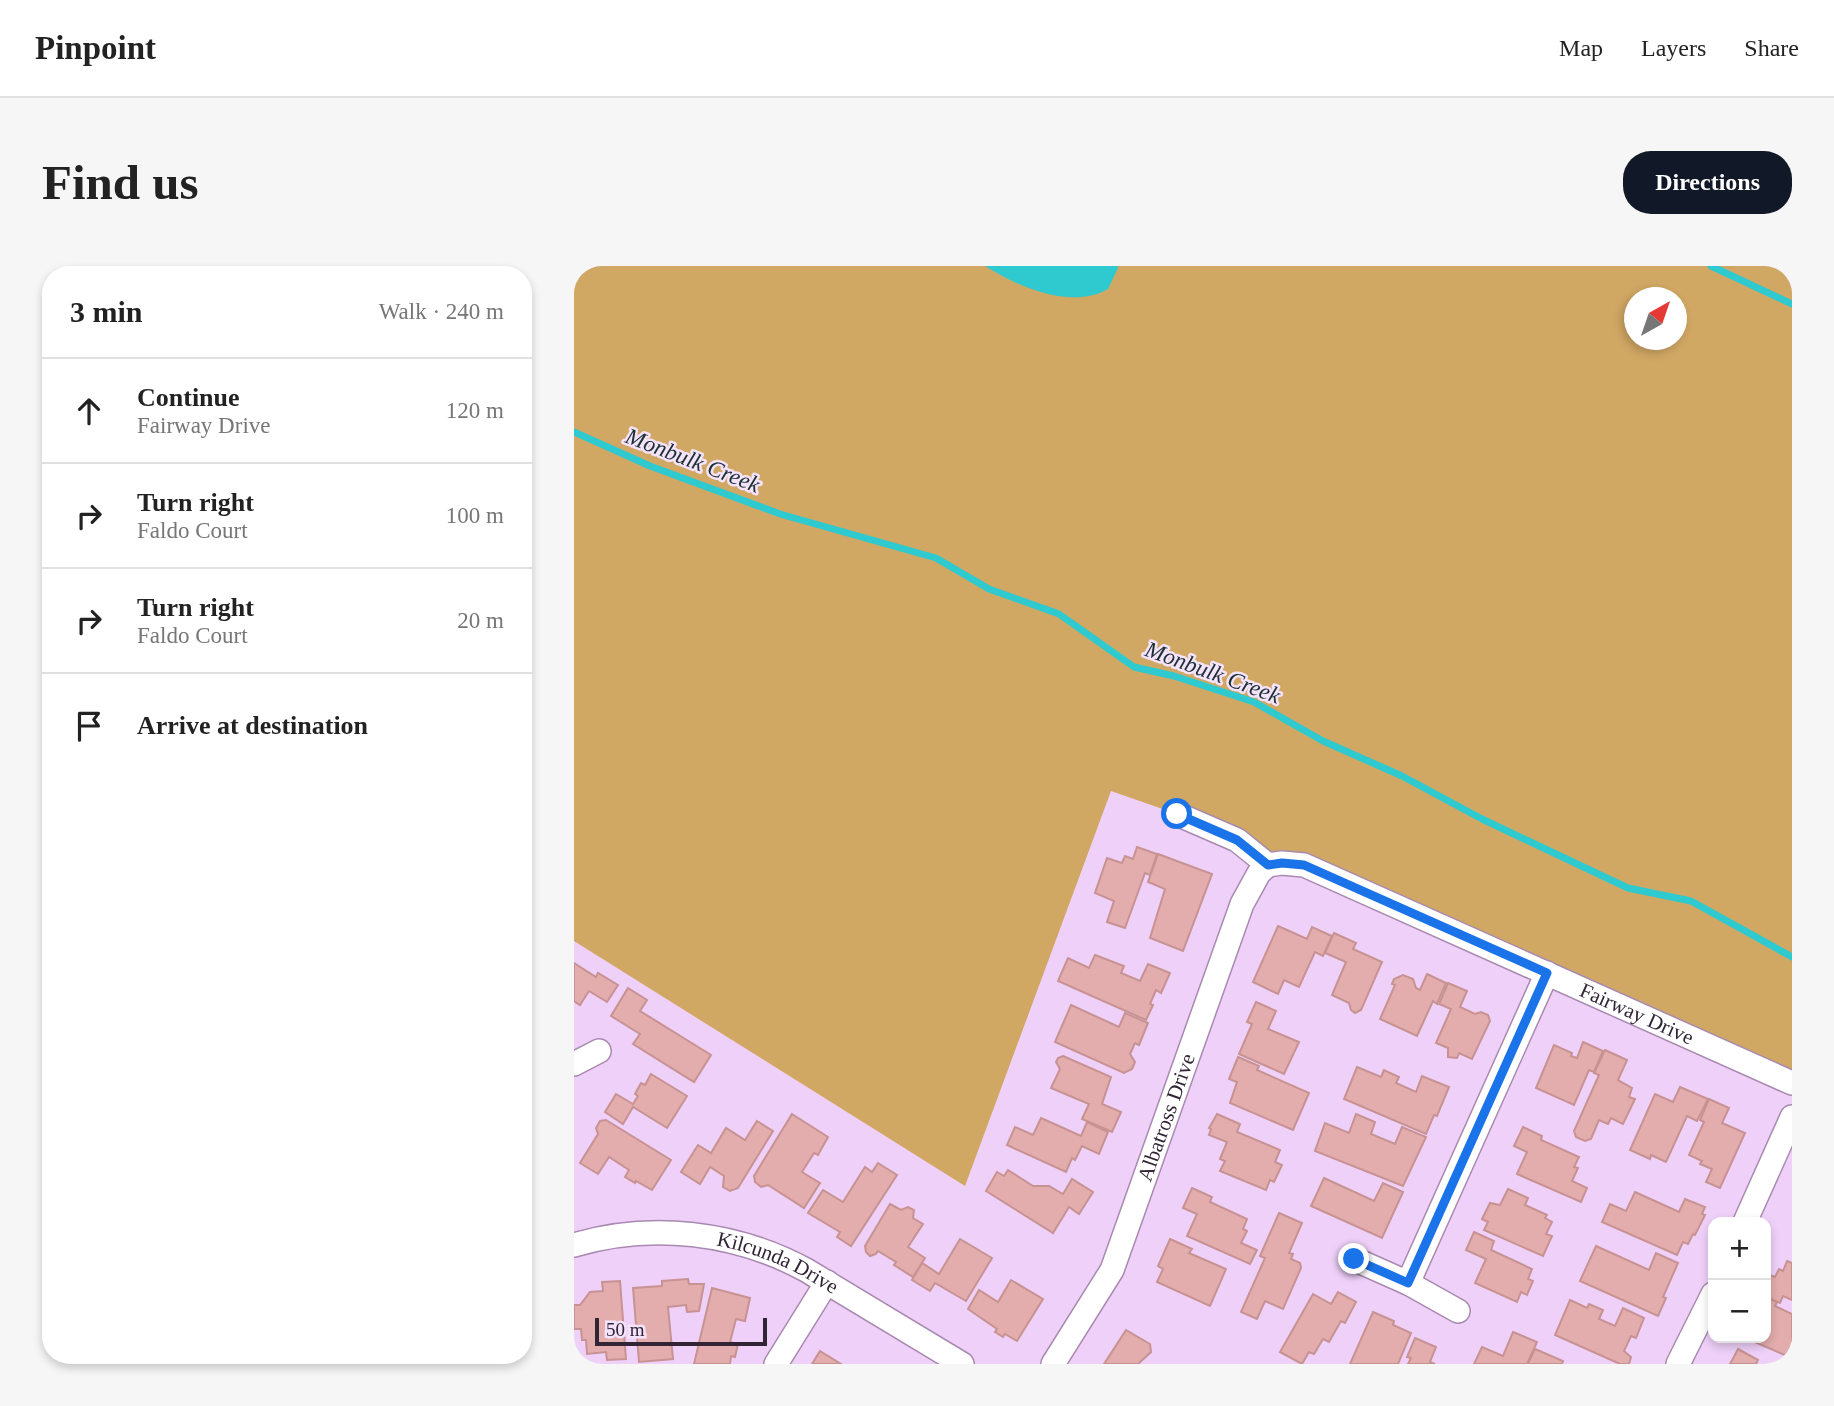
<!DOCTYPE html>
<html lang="en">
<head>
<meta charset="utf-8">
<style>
  :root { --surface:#fff; --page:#f6f6f6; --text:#222; --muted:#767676; --line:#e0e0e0; --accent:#111827 }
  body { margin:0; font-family:Georgia,serif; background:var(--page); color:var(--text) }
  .controls { position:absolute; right:21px; bottom:21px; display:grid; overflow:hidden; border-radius:14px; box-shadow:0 4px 10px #0003 }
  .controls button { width:63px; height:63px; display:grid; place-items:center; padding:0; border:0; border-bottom:2px solid var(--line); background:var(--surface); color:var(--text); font:35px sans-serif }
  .compass { position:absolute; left:1050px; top:21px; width:63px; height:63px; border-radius:50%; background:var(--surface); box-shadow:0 4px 10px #0003; rotate:40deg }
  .scale { position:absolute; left:21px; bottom:18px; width:172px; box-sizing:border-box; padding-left:7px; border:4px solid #312535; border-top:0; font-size:19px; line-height:24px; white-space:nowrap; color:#312535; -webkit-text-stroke:5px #f5e2fb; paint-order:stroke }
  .stop { position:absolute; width:21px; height:21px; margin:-16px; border:5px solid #1a73e8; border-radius:50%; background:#fff }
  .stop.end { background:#1a73e8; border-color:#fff; box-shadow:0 2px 7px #0008 }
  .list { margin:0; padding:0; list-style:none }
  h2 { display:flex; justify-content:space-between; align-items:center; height:91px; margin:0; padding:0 28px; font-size:30px }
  h2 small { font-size:23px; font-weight:400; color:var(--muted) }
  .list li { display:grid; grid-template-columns:46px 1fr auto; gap:21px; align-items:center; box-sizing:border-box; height:105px; padding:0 28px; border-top:2px solid var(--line) }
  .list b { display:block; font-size:26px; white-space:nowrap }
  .list p { margin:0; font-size:23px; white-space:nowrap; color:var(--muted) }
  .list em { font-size:23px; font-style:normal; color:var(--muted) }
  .icon { flex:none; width:38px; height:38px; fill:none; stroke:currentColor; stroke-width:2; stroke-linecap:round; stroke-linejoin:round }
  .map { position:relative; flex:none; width:1218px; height:1098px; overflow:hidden; border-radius:28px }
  header { display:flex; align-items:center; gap:42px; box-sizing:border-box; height:98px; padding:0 35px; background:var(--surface); border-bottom:2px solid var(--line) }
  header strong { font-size:33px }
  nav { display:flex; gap:38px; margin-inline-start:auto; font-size:24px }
  .intro { display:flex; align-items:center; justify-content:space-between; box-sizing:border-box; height:168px; padding:0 42px }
  h1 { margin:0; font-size:49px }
  .button { padding:18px 32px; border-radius:28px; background:var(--accent); color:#fff; font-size:24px; font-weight:700 }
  main { display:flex; gap:42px; padding:0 42px }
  aside { flex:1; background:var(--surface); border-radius:28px; box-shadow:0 4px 10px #0003 }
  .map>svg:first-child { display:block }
  .green { fill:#d1a764; fill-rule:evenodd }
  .water { fill:#2ecacf }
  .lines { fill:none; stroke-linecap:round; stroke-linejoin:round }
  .stream { stroke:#2ecacf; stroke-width:7 }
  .building { fill:#e4adad; stroke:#c79292; stroke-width:2 }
  .street-casing { stroke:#a88ab0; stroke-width:26 }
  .street { stroke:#fff; stroke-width:23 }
  .route { stroke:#1a73e8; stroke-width:9 }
  .labels { text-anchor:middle; stroke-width:5; stroke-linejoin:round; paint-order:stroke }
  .street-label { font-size:21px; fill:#312535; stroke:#f5e2fb }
  .water-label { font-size:23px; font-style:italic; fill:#193132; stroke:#f5e2fb }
</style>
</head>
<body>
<header>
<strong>Pinpoint</strong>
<nav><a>Map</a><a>Layers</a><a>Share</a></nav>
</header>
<div class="intro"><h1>Find us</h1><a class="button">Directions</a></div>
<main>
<aside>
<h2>3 min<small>Walk · 240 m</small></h2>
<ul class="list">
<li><svg class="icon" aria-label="ahead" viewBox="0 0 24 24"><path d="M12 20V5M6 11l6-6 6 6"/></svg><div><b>Continue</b><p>Fairway Drive</p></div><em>120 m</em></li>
<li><svg class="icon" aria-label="right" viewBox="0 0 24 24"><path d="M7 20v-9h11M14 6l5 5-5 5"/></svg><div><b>Turn right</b><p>Faldo Court</p></div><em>100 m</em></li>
<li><svg class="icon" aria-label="right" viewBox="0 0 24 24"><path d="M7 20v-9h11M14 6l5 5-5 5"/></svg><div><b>Turn right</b><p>Faldo Court</p></div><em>20 m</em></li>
<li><svg class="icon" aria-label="arrive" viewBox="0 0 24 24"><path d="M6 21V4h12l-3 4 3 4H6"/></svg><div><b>Arrive at destination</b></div></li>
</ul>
</aside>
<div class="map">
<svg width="1218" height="1098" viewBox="0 0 1218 1098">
  <rect width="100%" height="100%" fill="#efd0f9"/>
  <!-- green -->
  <path class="green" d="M0,0H1218V817L718,597L603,548L537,525L391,920L0,675ZM1060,32H1102V74H1060Z"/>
  <!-- water -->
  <path class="water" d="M411,0H543L544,2L534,23C498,44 444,21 411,0Z"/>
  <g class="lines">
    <!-- stream -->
    <g class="stream">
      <polyline points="1137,0 1218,38"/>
      <polyline points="0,166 76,200 206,248 362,292 415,323 485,348 560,401 600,410 680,436 749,475 828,510 908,553 1054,622 1117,635 1218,691"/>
    </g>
  </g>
  <!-- building -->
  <g class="building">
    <polygon points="563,581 583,588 576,609 571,607 551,662 533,656 540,635 521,627 533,592 548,597 551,590 559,593"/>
    <polygon points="584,588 638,608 609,685 576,672 591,623 574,616"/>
    <polygon points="704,660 733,673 738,661 758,670 749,690 741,686 725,721 710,714 704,728 679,716"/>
    <polygon points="760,667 782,677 779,683 808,696 787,744 781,747 777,744 775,737 758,729 772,696 751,687"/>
    <polygon points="521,689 550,700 547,707 566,715 574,698 596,707 587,727 582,724 576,738 579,739 572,754 484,715 494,692 515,702"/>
    <polygon points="0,697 22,711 24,707 44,719 33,736 15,725 6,739 0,735"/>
    <polygon points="853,708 872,717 863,738 859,735 843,770 806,753 821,719 818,718 820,713 829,709 839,713 842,722 846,724"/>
    <polygon points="874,717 893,725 886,741 901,748 907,746 914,749 916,755 898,793 885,787 883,792 874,791 874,782 862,777 877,743 865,738"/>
    <polygon points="54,722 73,734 66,745 137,789 120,816 59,778 66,768 37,750"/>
    <polygon points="682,736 702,745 694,763 725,776 710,808 665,788 678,758 673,756"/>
    <polygon points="497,739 545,761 551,747 574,757 565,779 561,777 556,788 561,796 558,803 550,807 481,776"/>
    <polygon points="1009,776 1029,785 1020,806 1015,804 1000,839 962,822 980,779 998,787 997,790 1003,792"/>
    <polygon points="1031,784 1053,794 1044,814 1058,822 1055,831 1061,833 1049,858 1037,852 1034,858 1025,854 1017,873 1011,875 1002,871 1000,865 1025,809 1020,807"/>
    <polygon points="489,790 537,811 528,838 547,846 538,866 508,853 515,838 477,822 486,803 482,796 484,792"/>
    <polygon points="664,791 685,800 683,804 735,827 719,864 656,837 663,816 655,813"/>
    <polygon points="783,801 807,811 810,804 825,811 822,817 842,826 848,810 875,821 863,850 860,849 852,868 770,833"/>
    <polygon points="77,808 113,830 93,862 59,841 49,858 31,846 42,828 59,838 64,830 61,828 67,817 71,819"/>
    <polygon points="1106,821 1134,833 1123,855 1113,850 1092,896 1077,889 1076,893 1056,884 1081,828 1099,836"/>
    <polygon points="1135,833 1155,842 1148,857 1171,867 1146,922 1132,916 1138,903 1126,898 1128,895 1115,889 1130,856 1126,854"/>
    <polygon points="218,848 254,871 244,889 240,887 228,906 246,917 230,942 194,919 187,921 181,916 180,910"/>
    <polygon points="643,848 666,858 663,866 706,884 701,896 708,899 700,916 696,914 692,924 646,905 651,895 646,893 653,876 635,869 637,863 635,862"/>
    <polygon points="782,848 801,856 797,868 821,878 828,861 852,871 829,920 741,885 751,857 775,867"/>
    <polygon points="467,852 507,870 513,856 534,866 525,888 508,880 501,894 498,892 492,906 433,879 441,861 459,869"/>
    <polygon points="32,854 97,894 78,924 62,915 61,917 51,911 55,904 35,891 24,908 6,897 24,868 22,862 26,855"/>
    <polygon points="183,855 199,865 164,922 156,925 149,921 150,910 136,901 126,918 107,906 124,879 137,887 152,862 171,874"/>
    <polygon points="949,861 968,870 967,874 1005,891 1000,901 1004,902 998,915 1013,922 1007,936 943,908 953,886 940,880"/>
    <polygon points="304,897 323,909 277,980 263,971 266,966 234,947 249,924 269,936 291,901 298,906"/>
    <polygon points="434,904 459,920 475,920 489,928 498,913 519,926 505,948 495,941 479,967 412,925 423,906 430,910"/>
    <polygon points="750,912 800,935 809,917 829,926 808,972 737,940"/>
    <polygon points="618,922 638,931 636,936 673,953 669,963 673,965 667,977 683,984 676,998 613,970 623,948 609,942"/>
    <polygon points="934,923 954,932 951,939 973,949 971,952 978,956 972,968 978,970 969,990 910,964 914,956 908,953 916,937 926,939"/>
    <polygon points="1061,926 1105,946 1111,933 1131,941 1128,948 1131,949 1121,969 1119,968 1114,978 1109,976 1103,989 1028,956 1036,938 1052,945"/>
    <polygon points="316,938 327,944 334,941 340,944 339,952 349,958 334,981 351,992 339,1011 320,999 322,996 304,985 302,988 296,990 292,986 291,980"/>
    <polygon points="705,947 728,957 715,987 719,988 717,993 726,997 727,1002 709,1043 691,1035 683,1053 667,1046 691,992 686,990"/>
    <polygon points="900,966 920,975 917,984 958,1003 954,1013 959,1015 953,1029 947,1026 943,1036 901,1017 912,993 892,984"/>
    <polygon points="386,973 418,992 392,1035 361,1017 356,1025 338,1014 348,997 365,1008"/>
    <polygon points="596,973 618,983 615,987 652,1003 636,1040 583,1016 589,1003 584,1000"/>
    <polygon points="1022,980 1075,1004 1082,987 1104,997 1089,1031 1092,1032 1084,1050 1006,1015"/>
    <polygon points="1213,995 1218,997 1218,1034 1209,1030 1206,1037 1192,1031 1192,1010 1193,1008 1201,1011 1205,1003 1209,1005"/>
    <polygon points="114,1013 115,1018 130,1018 125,1045 113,1046 112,1039 94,1041 99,1093 65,1096 59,1022 88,1020 88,1015"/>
    <polygon points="437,1014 469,1033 443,1075 431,1068 429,1071 421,1066 423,1063 394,1043 405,1024 424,1036"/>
    <polygon points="46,1015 52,1093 33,1094 32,1086 13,1088 12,1074 8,1074 7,1063 0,1063 0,1039 6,1039 16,1026 29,1025 28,1016"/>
    <polygon points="138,1022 176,1032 171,1055 162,1053 156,1076 164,1078 161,1091 157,1090 156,1098 120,1098"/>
    <polygon points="764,1026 782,1036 771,1057 767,1055 755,1076 749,1073 740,1088 735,1086 728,1098 706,1086 739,1028 757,1038"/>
    <polygon points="1192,1031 1203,1036 1201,1040 1218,1048 1218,1092 1178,1075 1179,1072 1192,1072"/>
    <polygon points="996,1034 1013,1042 1015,1038 1029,1044 1025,1053 1041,1060 1049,1042 1070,1052 1062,1072 1057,1070 1050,1085 1057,1091 1055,1098 1046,1098 981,1069"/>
    <polygon points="799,1046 820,1055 819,1059 837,1067 824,1098 776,1098"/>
    <polygon points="552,1064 576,1078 577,1086 564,1098 530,1098"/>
    <polygon points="939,1066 963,1076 953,1098 900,1098 908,1081 929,1090"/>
    <polygon points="841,1072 862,1081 856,1096 861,1098 834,1098 837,1092 833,1091"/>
    <polygon points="961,1083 989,1095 988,1098 954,1098"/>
    <polygon points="1164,1083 1184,1094 1182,1098 1156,1098"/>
    <polygon points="246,1085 267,1098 238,1098"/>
  </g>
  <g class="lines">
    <!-- street casing -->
    <g class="street-casing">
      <g id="street">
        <path id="s1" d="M603,548L663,574L694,599L708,597L730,599L1218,817"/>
        <polyline points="0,798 25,785"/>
        <polyline points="1171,956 1218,851"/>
        <path id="s2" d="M0,979C77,956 162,966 232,1004L388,1098"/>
        <polyline points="780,993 834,1017 884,1045"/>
        <polyline points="834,1017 973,707"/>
        <polyline points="202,1098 253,1016"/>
        <path id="s3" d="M479,1098L538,1004L668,638L685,607L694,599"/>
        <polyline points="1104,1098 1139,1028"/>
      </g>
    </g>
    <!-- street -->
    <use href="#street" class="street"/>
  </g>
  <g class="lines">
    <!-- route -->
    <polyline class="route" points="603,548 663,574 694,599 708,597 730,599 973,707 834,1017 780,993"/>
  </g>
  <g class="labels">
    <!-- street labels -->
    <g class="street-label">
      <text dy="7" stroke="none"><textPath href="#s1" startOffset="506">Fairway Drive</textPath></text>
      <text dy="7" stroke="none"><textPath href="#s3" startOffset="273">Albatross Drive</textPath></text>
      <text dy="7" stroke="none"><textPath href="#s2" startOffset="210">Kilcunda Drive</textPath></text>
    </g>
    <!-- water labels -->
    <g class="water-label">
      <text transform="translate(119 194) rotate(21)" y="8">Monbulk Creek</text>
      <text transform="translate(639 406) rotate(20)" y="8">Monbulk Creek</text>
    </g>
  </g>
</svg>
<div class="controls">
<button>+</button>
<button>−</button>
</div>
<svg class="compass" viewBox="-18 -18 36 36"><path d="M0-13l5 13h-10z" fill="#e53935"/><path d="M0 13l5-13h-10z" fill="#767676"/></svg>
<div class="scale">50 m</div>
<div class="stop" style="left:603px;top:548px"></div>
<div class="stop end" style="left:780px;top:993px"></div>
</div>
</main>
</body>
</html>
